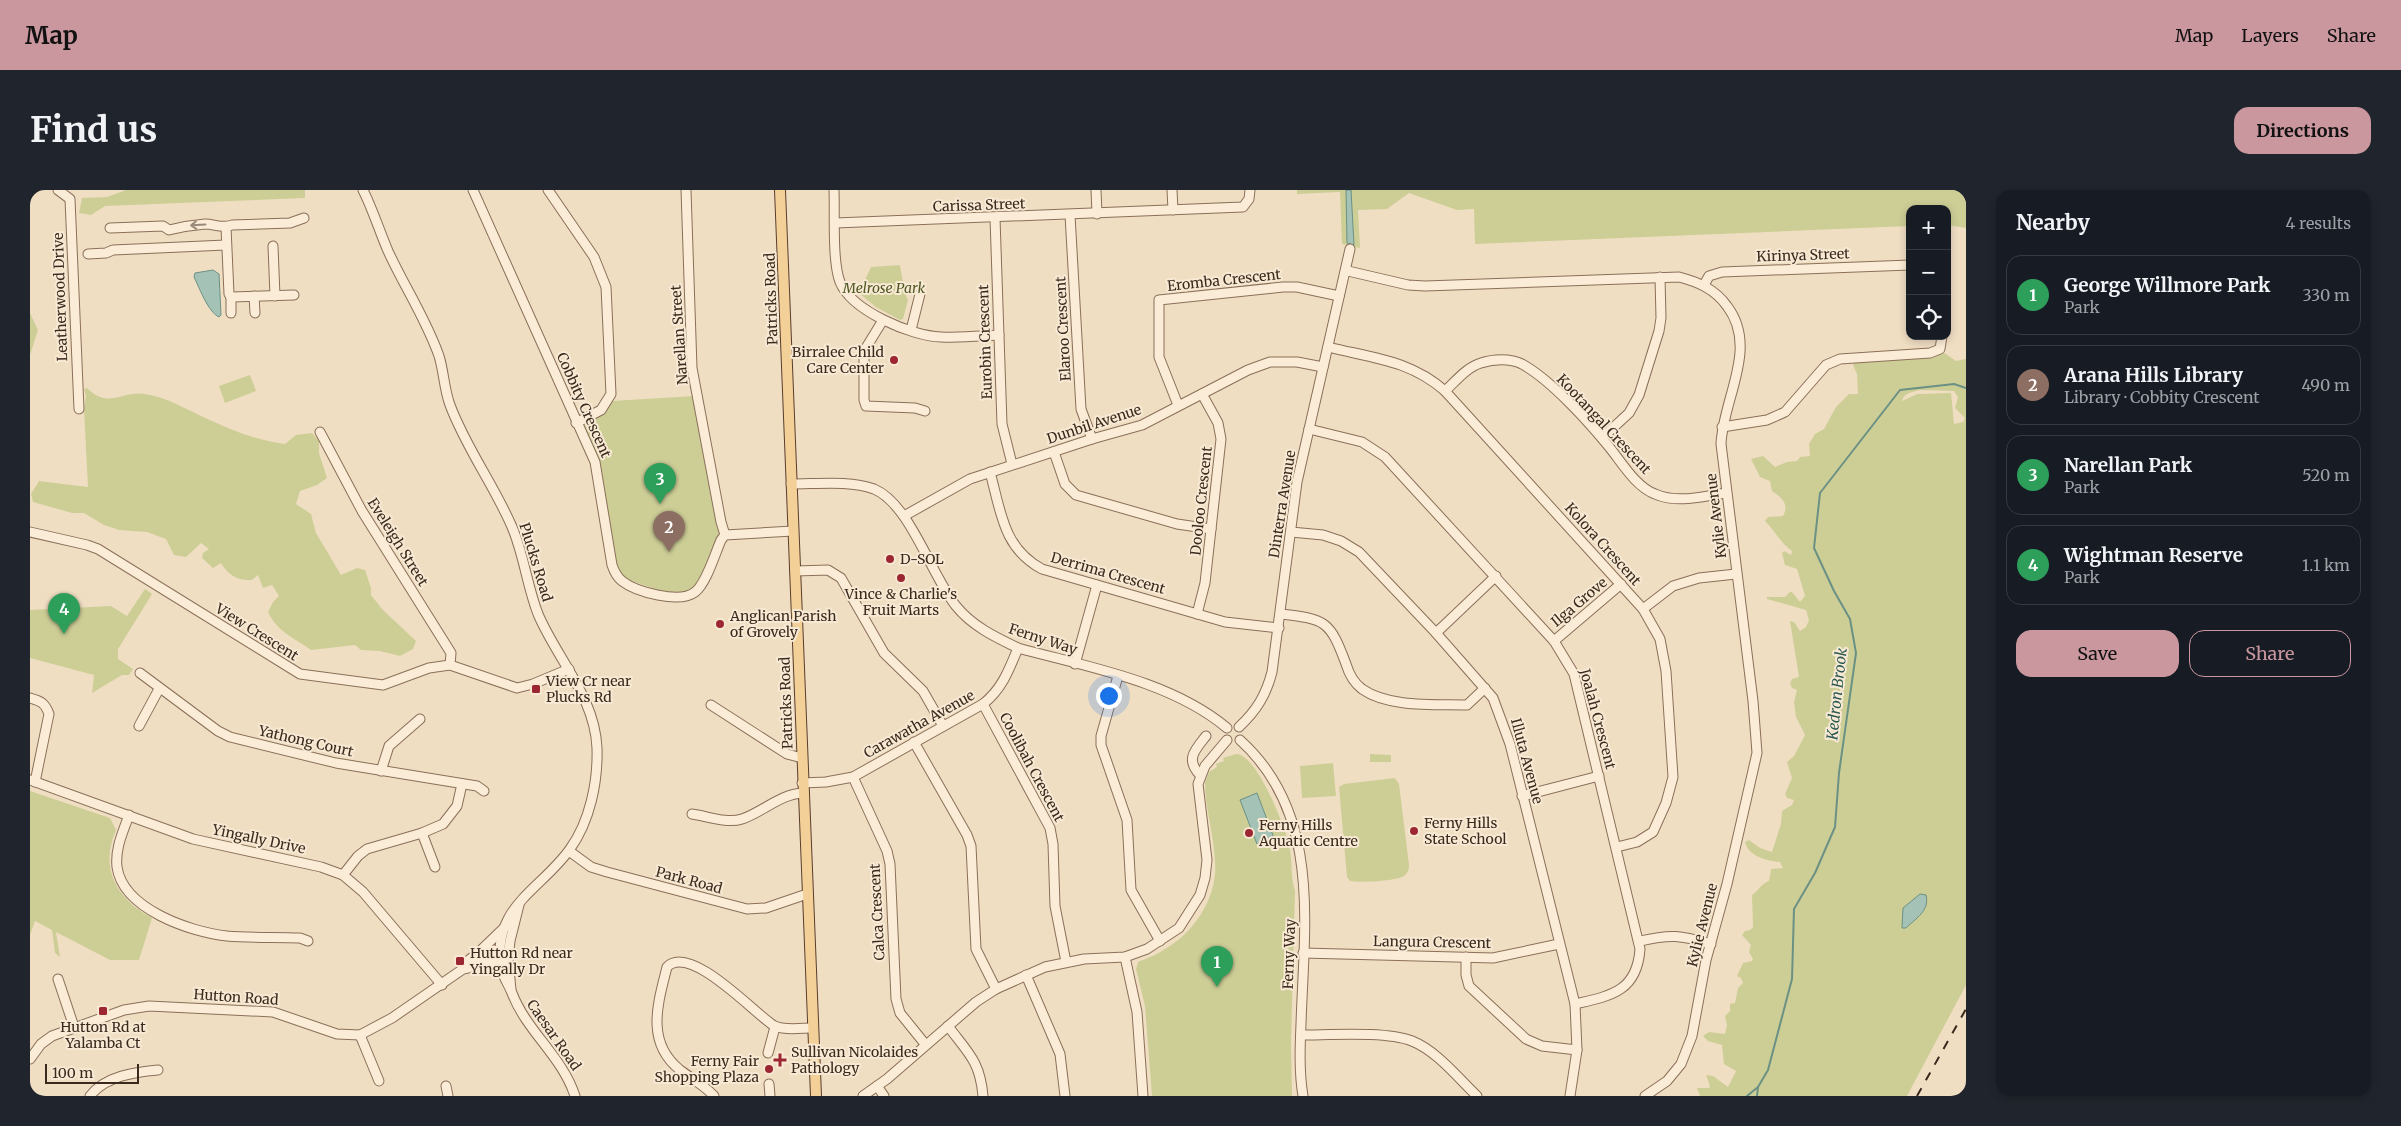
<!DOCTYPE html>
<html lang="en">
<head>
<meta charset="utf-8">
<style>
  :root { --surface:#171b24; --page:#20242c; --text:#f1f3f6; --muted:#9ea1a6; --line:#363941; --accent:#cb979e }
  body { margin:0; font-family:Merriweather,serif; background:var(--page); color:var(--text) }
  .controls { position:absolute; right:15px; top:15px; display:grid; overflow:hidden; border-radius:10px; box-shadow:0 2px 8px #0003 }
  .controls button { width:45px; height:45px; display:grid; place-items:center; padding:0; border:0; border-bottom:1px solid var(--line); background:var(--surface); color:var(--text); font:25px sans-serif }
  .scale { position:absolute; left:15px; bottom:12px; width:94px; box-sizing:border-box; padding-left:5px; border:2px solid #3a291d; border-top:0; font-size:14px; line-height:18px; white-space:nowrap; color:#3a291d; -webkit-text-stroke:4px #f7e9d3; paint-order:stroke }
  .you { position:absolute; left:1078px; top:505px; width:18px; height:18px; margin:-12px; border:4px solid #fff; border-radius:50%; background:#1a73e8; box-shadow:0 0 0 8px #1a73e833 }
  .badge { display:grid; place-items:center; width:32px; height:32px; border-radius:50%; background:var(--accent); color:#fff; font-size:16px; font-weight:700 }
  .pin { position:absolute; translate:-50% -41px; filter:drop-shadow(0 1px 2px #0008) }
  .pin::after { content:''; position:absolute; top:26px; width:18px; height:15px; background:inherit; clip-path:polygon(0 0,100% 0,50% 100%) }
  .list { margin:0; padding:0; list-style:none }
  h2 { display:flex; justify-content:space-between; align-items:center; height:65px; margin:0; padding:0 20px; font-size:21px }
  h2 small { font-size:16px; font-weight:400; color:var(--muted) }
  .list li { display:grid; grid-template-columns:32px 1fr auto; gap:15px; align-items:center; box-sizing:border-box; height:80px; margin:0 10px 10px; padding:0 10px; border:1px solid var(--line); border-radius:15px }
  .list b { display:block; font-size:19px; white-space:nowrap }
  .list p { margin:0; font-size:16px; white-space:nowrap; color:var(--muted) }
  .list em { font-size:16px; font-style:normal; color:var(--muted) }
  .actions { display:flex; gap:10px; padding:15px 20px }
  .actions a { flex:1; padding:11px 0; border:1px solid var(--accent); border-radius:15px; text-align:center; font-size:18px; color:var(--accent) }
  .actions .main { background:var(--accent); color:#111 }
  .icon { flex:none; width:28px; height:28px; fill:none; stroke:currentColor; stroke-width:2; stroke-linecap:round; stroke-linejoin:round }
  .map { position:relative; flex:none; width:1936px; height:906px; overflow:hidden; border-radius:15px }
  header { display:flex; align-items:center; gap:30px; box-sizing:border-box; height:70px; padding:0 25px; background:var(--accent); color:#111 }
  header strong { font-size:24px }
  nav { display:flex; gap:28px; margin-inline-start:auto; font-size:18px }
  .intro { display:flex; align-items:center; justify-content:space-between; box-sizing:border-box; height:120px; padding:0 30px }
  h1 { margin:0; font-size:35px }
  .button { padding:12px 22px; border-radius:15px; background:var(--accent); color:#111; font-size:18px; font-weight:700 }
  main { display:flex; gap:30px; padding:0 30px }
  aside { flex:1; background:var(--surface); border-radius:15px; box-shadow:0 2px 8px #0003 }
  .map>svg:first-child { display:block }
  .green { fill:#cdce96; fill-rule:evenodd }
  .water { fill:#a5c2b7; stroke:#6b9184 }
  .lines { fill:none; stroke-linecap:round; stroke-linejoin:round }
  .stream { stroke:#6b9184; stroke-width:2 }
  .minor-casing { stroke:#8b6f59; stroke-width:11 }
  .major-casing { stroke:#583d2d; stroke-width:12 }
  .minor { stroke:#faecd6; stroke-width:9 }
  .major { stroke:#f4d099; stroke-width:10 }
  .rail { stroke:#3a291d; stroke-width:2; stroke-dasharray:9 9; stroke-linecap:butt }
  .oneway { stroke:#9a8a7a }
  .poi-dot { fill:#9c2632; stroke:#f7e9d3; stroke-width:2 }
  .labels { text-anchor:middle; stroke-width:4; stroke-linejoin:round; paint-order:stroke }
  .street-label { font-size:14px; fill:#3a291d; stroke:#f7e9d3 }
  .park-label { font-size:14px; font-style:italic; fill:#4f5723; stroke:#f7e9d3 }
  .poi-label { font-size:14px; fill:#3a291d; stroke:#f7e9d3; text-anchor:start }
  .water-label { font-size:15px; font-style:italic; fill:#2c5a53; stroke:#f7e9d3 }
</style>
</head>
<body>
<header>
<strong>Map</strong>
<nav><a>Map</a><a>Layers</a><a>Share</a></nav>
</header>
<div class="intro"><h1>Find us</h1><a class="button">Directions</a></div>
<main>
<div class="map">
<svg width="1936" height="906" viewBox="0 0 1936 906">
  <rect width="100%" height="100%" fill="#f0dec3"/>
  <!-- green -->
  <g class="green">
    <polygon points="96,0 275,0 275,8 75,16 61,25 49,23 52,8 77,7"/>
    <polygon points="1267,0 1936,0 1936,38 1917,35 1917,19 1880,19 1880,36 1445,54 1444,19 1427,20 1379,3 1357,19 1328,20 1330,58 1312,54 1310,2 1267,4"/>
    <polygon points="870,75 873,93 877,98 876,106 878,110 873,129 870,130 846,117 829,103 841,77"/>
    <polygon points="0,123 8,140 0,165"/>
    <path d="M1913,162L1926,171L1936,169V795L1877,906H1670L1667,898H1679L1680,896L1676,885L1683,886L1698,897L1706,881L1694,874L1692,855L1678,851L1673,846L1679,842L1695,844L1697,835L1695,826L1700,821V814L1705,813L1708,798L1713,793L1711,788L1707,786L1713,773L1722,771L1723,769L1719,762L1721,755L1712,745L1715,741L1720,740L1723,737L1722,705C1729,700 1731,694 1739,691L1741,679L1753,678L1750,672C1737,671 1718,666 1715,652L1719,650L1730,658L1742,662L1751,634L1752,621L1762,615L1764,610L1757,608L1755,604L1762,588L1757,572L1764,566L1775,545L1766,527L1764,512L1767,500L1762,498L1760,493L1762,489L1769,487L1760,431L1764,432L1770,441L1776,437L1779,430L1776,420L1737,409V407H1755L1760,402H1762L1770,412L1775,406L1767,379L1755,375L1752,363L1754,361L1761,365L1762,361C1750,352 1745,341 1735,331L1738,327L1753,326C1760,314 1751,307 1742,301L1740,291L1730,287L1721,269L1733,266L1745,277L1757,272L1767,271L1770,267L1780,266L1779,254L1785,244L1794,239L1806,217L1819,204H1828L1827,184L1823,175L1825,171L1903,168ZM1890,200L1924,201L1928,207L1925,218L1935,228L1933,232L1924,234L1921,203L1887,204L1872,211C1874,203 1882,202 1890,200Z"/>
    <polygon points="220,185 226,201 195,213 189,196"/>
    <path d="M57,198C79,220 92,200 115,204C136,207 152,217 171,226C199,239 224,250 255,254L266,245L282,243L289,251V263L297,288L287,295L270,301L266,314L281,324L286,343L311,385L327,378L335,380L341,398V405L353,420L386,451L383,459L370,466L350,461L331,460L325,455L281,460C265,448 248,443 238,422L243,412L249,406L242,395L233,398L228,385L222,390C208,391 198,385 191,373L183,378L172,368L173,363L179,359L171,353L156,367L144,365L136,349L117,342L89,340L74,335L54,323H42L3,312L1,304L9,291L58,297L54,219L56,206L54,199Z"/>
    <path d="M664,206L689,343L668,394L663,400L642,405L596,389L589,382L585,372L570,277L554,238C557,227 576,225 582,211Z"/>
    <polygon points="115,399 122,404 88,459 88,469 103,479 99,485 92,485 62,503 64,485 0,468 0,420 81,416 97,426"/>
    <path d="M1206,564C1226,563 1255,636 1259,655C1263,670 1260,686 1265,701L1261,852L1262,906H1122L1115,816L1106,779L1108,772C1117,768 1127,765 1135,759C1165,742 1188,706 1185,671C1184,645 1175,618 1175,592L1179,582L1187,577L1186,574L1194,571L1193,568Z"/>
    <polygon points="1340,564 1361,565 1361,572 1340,572"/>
    <polygon points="1303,573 1306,606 1272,608 1270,576"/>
    <path d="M1365,588L1369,594L1379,675C1379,679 1378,683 1374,686C1366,691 1330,693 1320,691L1317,687L1309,597L1314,594Z"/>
    <path d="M0,601L80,628L86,640C69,679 87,709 122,728L109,770H80L26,742L30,767L25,763L22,740L5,731L0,745Z"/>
  </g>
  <!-- water -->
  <g class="water">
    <polygon points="1316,0 1321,0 1324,55 1317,53"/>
    <path d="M183,80L189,84L191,125L189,127C178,122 169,97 164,87L165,83Z"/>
    <polygon points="1227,603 1244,648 1227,654 1210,610"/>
    <path d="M1890,704L1896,705C1900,721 1886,728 1876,738H1872L1873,718Z"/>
  </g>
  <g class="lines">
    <!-- stream -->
    <g class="stream">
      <polyline points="1717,906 1728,897 1738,880 1762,789 1764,719 1785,683 1805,637 1809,583 1826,463 1820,429 1804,401 1784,358 1790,303 1870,200 1924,194 1936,198"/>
      <polyline points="1727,906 1728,897"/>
    </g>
    <!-- minor casing -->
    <g class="minor-casing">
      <g id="minor">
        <polyline points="28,0 40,9 49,219"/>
        <path d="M333,0C343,20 349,40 358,61C374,96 396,129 409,166C414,182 414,199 420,215C436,258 464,295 482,337C494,365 497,396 508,424C527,469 565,507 567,558C568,592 560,631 540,659C511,700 459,718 472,780C474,789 479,795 482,803C497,842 532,866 545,906"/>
        <path d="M443,0L565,272L582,375C584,381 587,387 592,391C606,402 650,414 665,402C676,394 685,364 691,350L695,345L763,341"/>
        <polyline points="518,0 564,67 576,97 581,204 571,220 546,233"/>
        <polyline points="656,0 662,178 691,332 695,345"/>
        <path d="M804,0C805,24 802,71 810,92C822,121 881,146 911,147C930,148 950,146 969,145"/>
        <polyline points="1066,0 1067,24"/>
        <polyline points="1142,0 1143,20"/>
        <polyline points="1040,25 1051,219 1062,249"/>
        <polyline points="965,28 972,234 982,274"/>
        <polyline points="805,33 1213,17 1219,9 1220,0"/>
        <polyline points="196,37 199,104 201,107 264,105"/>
        <path d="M80,38L133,36L139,40C151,37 163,35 175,34C185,34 192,39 202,35L260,33L274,28"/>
        <polyline points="243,56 245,106"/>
        <polyline points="58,64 76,63 83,60 196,55"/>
        <path d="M1315,83L1318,81L1378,95L1395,96L1649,87C1668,92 1685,99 1697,116C1729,158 1693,208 1691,254L1723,511L1727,563L1697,694L1676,770L1662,846L1651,874L1637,891L1615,906"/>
        <polyline points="1674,95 1679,86 1692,82 1880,75"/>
        <polyline points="224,106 225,123"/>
        <polyline points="201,107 201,123"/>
        <polyline points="853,130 834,161 834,210 836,216 885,218 895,221"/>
        <polyline points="881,140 890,104"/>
        <path d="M1298,157C1342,168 1380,170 1415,201L1613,419L1630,449L1636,481L1643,587L1636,613L1623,642L1607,652L1587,657"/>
        <path d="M1415,201C1426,191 1437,177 1451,173C1463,169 1480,168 1492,174C1521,190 1559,232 1580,258C1592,273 1606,297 1625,304C1648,314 1673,306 1696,303"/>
        <polyline points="1148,215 1129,167 1129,110 1253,97 1267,97 1309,106"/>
        <polyline points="1692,237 1737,230 1755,222 1796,175 1810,169 1900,163 1910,159 1912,146"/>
        <path d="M1279,239L1332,252L1355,267L1524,451L1544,484L1610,759C1607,802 1580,806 1545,814"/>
        <polyline points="290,242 332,321 421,463 420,475"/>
        <polyline points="1572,248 1599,223 1609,205 1629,141 1631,128 1630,87"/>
        <polyline points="1024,262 1035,294 1046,305 1147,334 1181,339"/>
        <path d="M960,282C971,322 973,358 1012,379L1195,432L1249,438"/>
        <path d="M761,294C787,294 820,290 844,299C880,314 901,385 926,416C942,436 965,447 988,458C1057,477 1141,491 1197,538"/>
        <polyline points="874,326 940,289 1062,249 1112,235 1218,180 1240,172 1267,172 1293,177"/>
        <polyline points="0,342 57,355 68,359 270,484 353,495 399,478 420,475 487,498 503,494 539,479"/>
        <polyline points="1261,342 1293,345 1311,351 1329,362 1406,443 1463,508 1480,554 1545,814 1547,860 1540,906"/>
        <polyline points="765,381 798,380 811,388 854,463 893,501 913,536"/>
        <polyline points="1613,419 1643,396 1669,388 1706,384"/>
        <polyline points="1167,424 1175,393 1191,249 1188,233 1172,204"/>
        <path d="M1251,424C1296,429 1300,431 1316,474C1319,484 1324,493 1332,499C1359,518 1406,514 1437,515L1455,498"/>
        <polyline points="1406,443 1466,386"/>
        <polyline points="1524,451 1591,394"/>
        <polyline points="1045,474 1067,395"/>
        <polyline points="110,483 188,541 200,547 306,573 447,596 454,601"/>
        <polyline points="1088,486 1071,546 1071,555 1097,630 1101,700 1130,751"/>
        <path d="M0,508C11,511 15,513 19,524L5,592"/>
        <polyline points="953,514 1020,638 1023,654 1025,716 1036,772"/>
        <polyline points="681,515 757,564 772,568"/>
        <polyline points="109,536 129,499"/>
        <path d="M1209,537C1227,520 1236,505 1242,482L1267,292L1320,59"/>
        <path d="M1210,550C1292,624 1274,735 1271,834C1270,857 1269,882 1273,906"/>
        <polyline points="884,552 937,645 941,656 946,759 966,799"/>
        <polyline points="351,581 359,556 390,529"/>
        <path d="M1170,585C1155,569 1165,560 1176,546"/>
        <polyline points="823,587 857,661 860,674 866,809 870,823 895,854"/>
        <polyline points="0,590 163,649 291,677 313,685 333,702 412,795"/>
        <path d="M772,593L796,592L823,587L953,514C972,499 979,480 988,458"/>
        <polyline points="1492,606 1569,586"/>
        <path d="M662,624C677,626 697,634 712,629C733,622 750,604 773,603"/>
        <path d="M99,625C93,642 85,658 87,677C93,719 160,742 197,746C221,748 246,747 270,748L278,751"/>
        <polyline points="392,643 405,677"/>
        <polyline points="539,661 561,677 577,682 717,719 736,718 777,704"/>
        <polyline points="313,685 328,666 337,659 392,643 413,634 427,616 432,594"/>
        <path d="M1610,751C1641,744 1650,745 1681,754"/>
        <polyline points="448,763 475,737"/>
        <polyline points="1273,763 1463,768 1529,754"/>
        <polyline points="1095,767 1107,822 1113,906"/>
        <polyline points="1436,767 1436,785 1439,796 1496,849 1512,856 1547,860"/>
        <polyline points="448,773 461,773 472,782"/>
        <path d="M433,779C437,766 452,762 464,760"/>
        <polyline points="996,785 1030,864 1035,906"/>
        <polyline points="28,789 44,837"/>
        <polyline points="481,800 478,768 480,751 489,715"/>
        <path d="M918,836C938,863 950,871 953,906"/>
        <polyline points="330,845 349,891"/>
        <path d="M1271,845C1300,845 1356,841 1382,851C1407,861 1428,888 1447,906"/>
        <polyline points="738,863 745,837"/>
        <polyline points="0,869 11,854 22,846 94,820 119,816 243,822 307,844 330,845 362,828 433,779 438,778 455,768 479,765"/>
        <polyline points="739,894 740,906"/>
        <polyline points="416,896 418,906"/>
        <polyline points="847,896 854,906"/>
        <path d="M60,906C75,886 105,882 128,880"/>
        <path d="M684,906C674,895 662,889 650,880C615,852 628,813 637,777C660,753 724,823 743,835C752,841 772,838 782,838"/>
        <polyline points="833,906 857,889 946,812 966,799 1015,777 1054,769 1095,767 1117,759 1149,738 1170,705 1175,688 1177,670 1168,594 1175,576 1197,550"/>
      </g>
    </g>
    <!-- major casing -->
    <g class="major-casing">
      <polyline id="major" points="750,0 786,906"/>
    </g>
    <!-- minor -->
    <use href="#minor" class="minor"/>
    <!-- major -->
    <use href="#major" class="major"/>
    <!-- rail -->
    <polyline class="rail" points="1887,906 1936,819"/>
  </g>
  <!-- one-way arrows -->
  <defs><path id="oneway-shaft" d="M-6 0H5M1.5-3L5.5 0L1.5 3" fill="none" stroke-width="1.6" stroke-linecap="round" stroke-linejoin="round" transform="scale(1.25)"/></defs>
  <use class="oneway" href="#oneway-shaft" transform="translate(168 35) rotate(177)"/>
  <!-- markers -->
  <g class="poi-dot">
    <circle cx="864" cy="170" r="5"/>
    <circle cx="860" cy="369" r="5"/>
    <circle cx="871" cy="388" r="5"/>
    <circle cx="690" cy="434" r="5"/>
    <rect x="501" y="494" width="10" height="10" rx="2.5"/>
    <circle cx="1384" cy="641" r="5"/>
    <circle cx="1219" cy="643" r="5"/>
    <rect x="425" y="766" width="10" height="10" rx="2.5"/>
    <rect x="68" y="816" width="10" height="10" rx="2.5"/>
    <path d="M747.5 862.5h5v5h5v5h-5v5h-5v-5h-5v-5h5z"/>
    <circle cx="739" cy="879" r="5"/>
  </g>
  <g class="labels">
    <!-- street labels -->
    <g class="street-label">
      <text transform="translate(949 15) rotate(-2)" y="5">Carissa Street</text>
      <text transform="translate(1773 65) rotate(-2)" y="5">Kirinya Street</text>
      <text transform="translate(1194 90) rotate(-6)" y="5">Eromba Crescent</text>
      <text transform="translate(30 107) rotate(-92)" y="5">Leatherwood Drive</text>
      <text transform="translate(741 109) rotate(-92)" y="5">Patricks Road</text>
      <text transform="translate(1033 139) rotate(-93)" y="5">Elaroo Crescent</text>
      <text transform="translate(649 145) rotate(-94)" y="5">Narellan Street</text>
      <text transform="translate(955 152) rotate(-92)" y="5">Eurobin Crescent</text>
      <text transform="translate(554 215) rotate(66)" y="5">Cobbity Crescent</text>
      <text transform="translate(1064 234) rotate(-18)" y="5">Dunbil Avenue</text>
      <text transform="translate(1574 234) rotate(47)" y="5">Kootangal Crescent</text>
      <text transform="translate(1171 311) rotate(-84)" y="5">Dooloo Crescent</text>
      <text transform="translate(1252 314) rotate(-81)" y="5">Dinterra Avenue</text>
      <text transform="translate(1686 326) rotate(-97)" y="5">Kylie Avenue</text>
      <text transform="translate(368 352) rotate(58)" y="5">Eveleigh Street</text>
      <text transform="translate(1573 354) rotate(48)" y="5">Kolora Crescent</text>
      <text transform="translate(506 372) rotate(73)" y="5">Plucks Road</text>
      <text transform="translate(1078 383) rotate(16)" y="5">Derrima Crescent</text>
      <text transform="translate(1549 412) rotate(-40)" y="5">Ilga Grove</text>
      <text transform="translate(227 442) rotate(32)" y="5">View Crescent</text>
      <text transform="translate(1013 449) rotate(18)" y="5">Ferny Way</text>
      <text transform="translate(756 513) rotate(-92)" y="5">Patricks Road</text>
      <text transform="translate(1568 529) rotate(75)" y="5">Joalah Crescent</text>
      <text transform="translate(889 534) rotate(-29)" y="5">Carawatha Avenue</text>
      <text transform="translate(276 551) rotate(13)" y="5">Yathong Court</text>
      <text transform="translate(1497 571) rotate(75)" y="5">Illuta Avenue</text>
      <text transform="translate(1002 577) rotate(62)" y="5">Coolibah Crescent</text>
      <text transform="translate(229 649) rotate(12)" y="5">Yingally Drive</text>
      <text transform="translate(659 690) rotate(15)" y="5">Park Road</text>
      <text transform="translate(847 722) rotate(-93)" y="5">Calca Crescent</text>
      <text transform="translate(1672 735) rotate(-76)" y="5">Kylie Avenue</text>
      <text transform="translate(1402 752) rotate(1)" y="5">Langura Crescent</text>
      <text transform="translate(1259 764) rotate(-88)" y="5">Ferny Way</text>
      <text transform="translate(206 807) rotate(4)" y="5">Hutton Road</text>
      <text transform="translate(524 845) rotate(55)" y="5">Caesar Road</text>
    </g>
    <!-- park labels -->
    <g class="park-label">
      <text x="854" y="103">Melrose Park</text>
    </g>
    <!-- poi labels -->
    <g class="poi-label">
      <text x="854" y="167" text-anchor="end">Birralee Child<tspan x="854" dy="16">Care Center</tspan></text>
      <text x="870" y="374">D-SOL</text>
      <text x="871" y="409" text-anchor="middle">Vince &amp; Charlie's<tspan x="871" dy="16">Fruit Marts</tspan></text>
      <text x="700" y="431">Anglican Parish<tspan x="700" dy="16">of Grovely</tspan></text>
      <text x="516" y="496">View Cr near<tspan x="516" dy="16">Plucks Rd</tspan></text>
      <text x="1394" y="638">Ferny Hills<tspan x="1394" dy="16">State School</tspan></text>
      <text x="1229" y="640">Ferny Hills<tspan x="1229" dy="16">Aquatic Centre</tspan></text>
      <text x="440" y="768">Hutton Rd near<tspan x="440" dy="16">Yingally Dr</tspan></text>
      <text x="73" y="842" text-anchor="middle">Hutton Rd at<tspan x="73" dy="16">Yalamba Ct</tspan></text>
      <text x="761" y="867">Sullivan Nicolaides<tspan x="761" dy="16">Pathology</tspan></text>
      <text x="729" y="876" text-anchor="end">Ferny Fair<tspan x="729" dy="16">Shopping Plaza</tspan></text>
    </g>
    <!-- water labels -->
    <g class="water-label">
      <text transform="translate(1807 504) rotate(-84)" y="5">Kedron Brook</text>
    </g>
  </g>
</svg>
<div class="controls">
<button>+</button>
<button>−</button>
<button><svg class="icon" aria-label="locate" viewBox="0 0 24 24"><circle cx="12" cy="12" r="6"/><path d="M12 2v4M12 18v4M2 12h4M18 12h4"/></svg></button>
</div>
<div class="scale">100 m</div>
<div class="you"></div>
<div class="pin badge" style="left:1187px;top:797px;background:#2e9e5b">1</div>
<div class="pin badge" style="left:639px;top:362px;background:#8d6e63">2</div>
<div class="pin badge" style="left:630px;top:314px;background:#2e9e5b">3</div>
<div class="pin badge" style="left:34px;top:444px;background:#2e9e5b">4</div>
</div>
<aside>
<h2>Nearby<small>4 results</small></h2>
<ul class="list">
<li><span class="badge" style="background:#2e9e5b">1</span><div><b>George Willmore Park</b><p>Park</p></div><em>330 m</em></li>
<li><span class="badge" style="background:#8d6e63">2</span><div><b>Arana Hills Library</b><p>Library · Cobbity Crescent</p></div><em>490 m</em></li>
<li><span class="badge" style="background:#2e9e5b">3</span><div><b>Narellan Park</b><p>Park</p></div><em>520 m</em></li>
<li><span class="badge" style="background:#2e9e5b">4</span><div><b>Wightman Reserve</b><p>Park</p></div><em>1.1 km</em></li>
</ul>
<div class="actions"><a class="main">Save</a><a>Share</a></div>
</aside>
</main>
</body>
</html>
